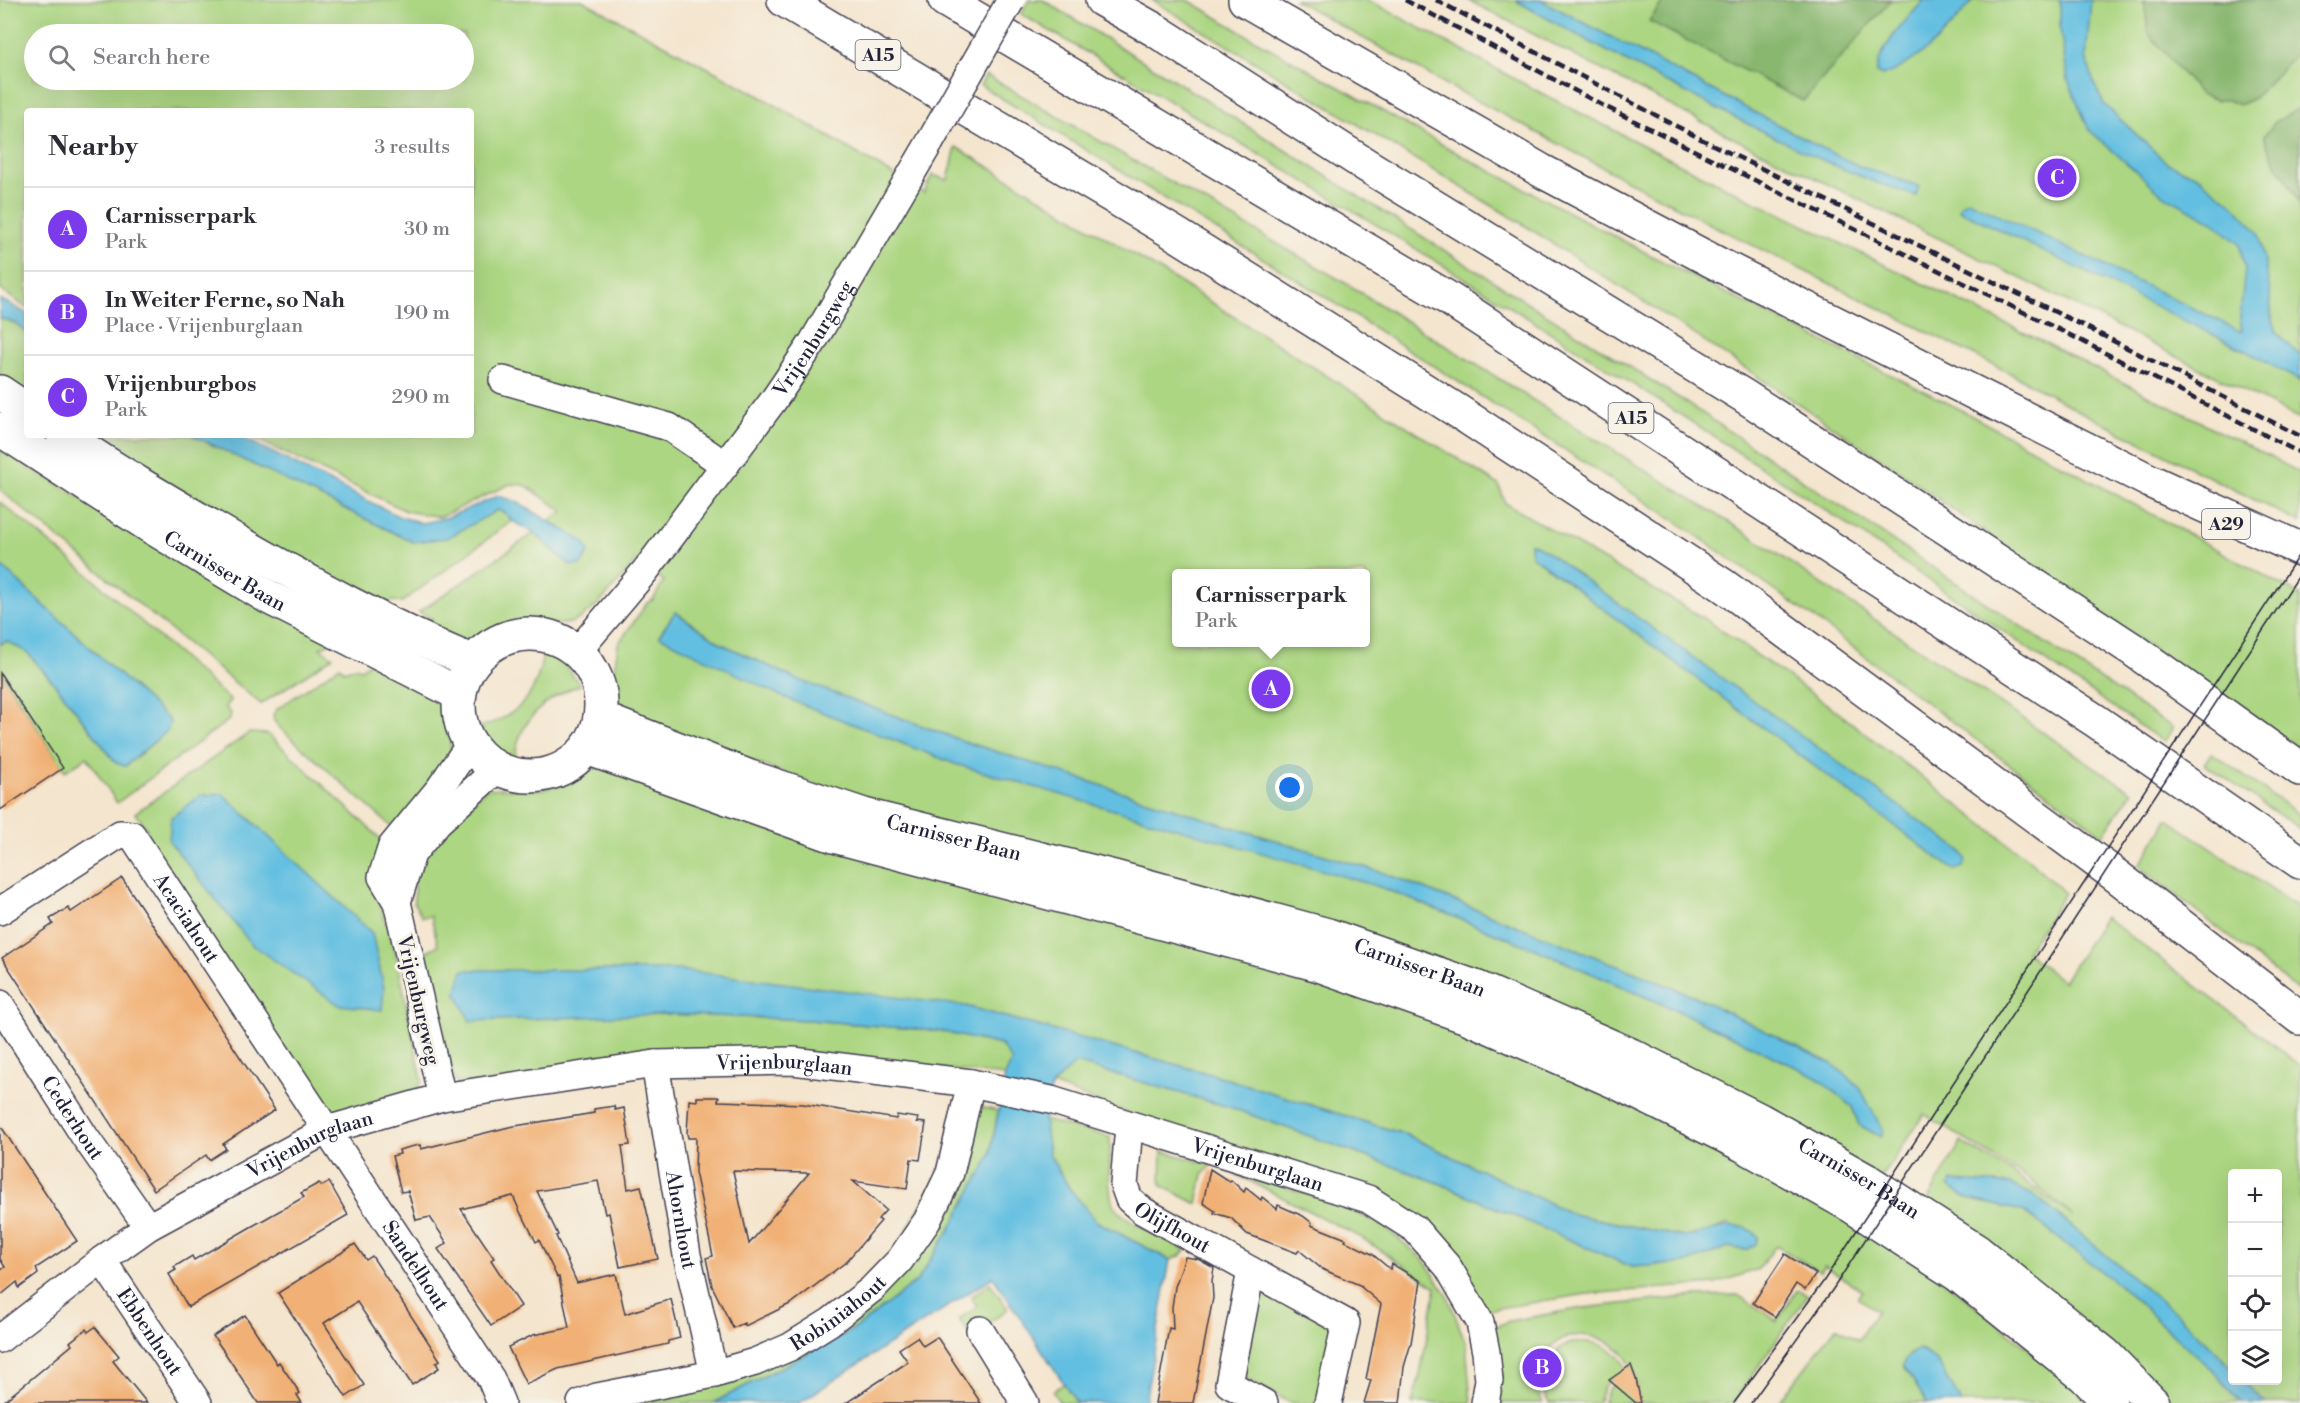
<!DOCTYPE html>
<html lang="en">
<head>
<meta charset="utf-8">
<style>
  :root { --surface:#fff; --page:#f7f7f7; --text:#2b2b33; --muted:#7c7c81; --line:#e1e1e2; --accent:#7c3aed }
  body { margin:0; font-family:"Libre Bodoni",serif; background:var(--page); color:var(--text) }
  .controls { position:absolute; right:18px; bottom:18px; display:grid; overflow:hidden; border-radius:6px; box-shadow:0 6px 24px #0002 }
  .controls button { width:54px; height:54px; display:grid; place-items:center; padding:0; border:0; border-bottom:2px solid var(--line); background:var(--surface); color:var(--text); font:30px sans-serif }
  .you { position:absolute; left:1290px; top:788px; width:21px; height:21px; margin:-15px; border:4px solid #fff; border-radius:50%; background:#1a73e8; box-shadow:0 0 0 9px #1a73e833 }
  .badge { display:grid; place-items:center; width:39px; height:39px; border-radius:50%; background:var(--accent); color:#fff; font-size:20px; font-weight:700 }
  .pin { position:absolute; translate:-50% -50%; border:3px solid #fff; box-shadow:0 2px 6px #0006 }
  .popup { position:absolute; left:1172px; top:569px; width:198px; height:78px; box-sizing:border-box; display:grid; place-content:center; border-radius:6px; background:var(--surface); filter:drop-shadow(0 2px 4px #0005); font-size:20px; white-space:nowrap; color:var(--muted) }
  .popup b { font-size:22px; color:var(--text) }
  .popup::after { content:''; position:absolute; left:50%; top:100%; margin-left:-12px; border:12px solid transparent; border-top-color:var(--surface) }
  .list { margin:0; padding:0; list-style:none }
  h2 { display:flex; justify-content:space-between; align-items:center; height:78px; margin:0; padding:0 24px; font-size:26px }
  h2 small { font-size:20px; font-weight:400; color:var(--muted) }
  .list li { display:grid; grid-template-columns:39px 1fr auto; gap:18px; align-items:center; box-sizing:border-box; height:84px; padding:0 24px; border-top:2px solid var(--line) }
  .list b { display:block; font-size:22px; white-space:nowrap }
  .list p { margin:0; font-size:20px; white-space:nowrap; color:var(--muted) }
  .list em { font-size:20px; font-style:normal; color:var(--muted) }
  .icon { flex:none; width:33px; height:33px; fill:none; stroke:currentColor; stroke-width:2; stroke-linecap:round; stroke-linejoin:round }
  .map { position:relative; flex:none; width:2300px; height:1403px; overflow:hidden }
  .search { position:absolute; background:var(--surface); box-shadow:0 6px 24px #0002; left:24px; top:24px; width:450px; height:66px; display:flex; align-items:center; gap:15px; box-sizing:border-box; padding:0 21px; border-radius:33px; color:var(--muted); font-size:22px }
  .panel { position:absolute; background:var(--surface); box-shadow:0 6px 24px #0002; left:24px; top:108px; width:450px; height:330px; border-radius:6px }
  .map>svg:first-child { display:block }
  .green { fill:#acd682; stroke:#677c5e; stroke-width:1.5; fill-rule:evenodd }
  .forest { fill:#89b770; stroke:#566c56; stroke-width:1.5 }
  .water { fill:#63bfe1; stroke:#42708e; stroke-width:1.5 }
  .building { fill:#f1b074; fill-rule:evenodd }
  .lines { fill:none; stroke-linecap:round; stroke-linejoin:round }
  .minor-casing { stroke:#423f51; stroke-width:30 }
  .major-casing { stroke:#423f51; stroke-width:36 }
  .highway-casing { stroke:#423f51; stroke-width:36 }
  .minor { stroke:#fff; stroke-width:27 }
  .major { stroke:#fff; stroke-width:33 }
  .highway { stroke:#fff; stroke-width:33 }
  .tram { stroke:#22223b; stroke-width:1.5 }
  .rail { stroke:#22223b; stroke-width:4.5; stroke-dasharray:9 4.5; stroke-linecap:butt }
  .minor-bridge-casing { stroke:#423f51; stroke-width:30; stroke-linecap:butt }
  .minor-bridge { stroke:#fff; stroke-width:27 }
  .labels { text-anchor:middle; stroke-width:6; stroke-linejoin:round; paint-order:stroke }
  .shield { fill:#f7f3e8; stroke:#62616f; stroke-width:1.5 }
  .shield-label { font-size:18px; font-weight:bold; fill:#22223b }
  .street-label { font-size:20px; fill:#22223b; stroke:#f7f3e8 }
</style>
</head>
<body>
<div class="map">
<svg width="2300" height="1403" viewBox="0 0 2300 1403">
  <rect width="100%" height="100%" fill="#f7f3e8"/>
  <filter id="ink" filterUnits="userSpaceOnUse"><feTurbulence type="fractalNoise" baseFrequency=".0167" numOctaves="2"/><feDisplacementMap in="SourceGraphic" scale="12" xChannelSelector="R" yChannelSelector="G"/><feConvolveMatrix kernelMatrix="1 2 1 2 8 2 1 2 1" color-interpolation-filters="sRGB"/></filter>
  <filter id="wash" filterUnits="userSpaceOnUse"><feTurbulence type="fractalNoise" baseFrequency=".008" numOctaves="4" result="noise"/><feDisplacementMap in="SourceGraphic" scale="24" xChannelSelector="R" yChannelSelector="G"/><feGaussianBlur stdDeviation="1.35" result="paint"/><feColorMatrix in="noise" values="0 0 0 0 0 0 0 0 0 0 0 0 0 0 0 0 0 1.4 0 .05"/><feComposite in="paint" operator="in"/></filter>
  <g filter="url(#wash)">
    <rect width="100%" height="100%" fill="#f4e5ce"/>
    <!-- green -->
    <g class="green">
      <path d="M0,0H582L758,95L924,193L932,175L948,180L956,147L1179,282L1499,485L1505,503L1705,619L1831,707L2028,859L2065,893L2026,952L2063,982L2105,917L2300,1065V1403H2265L2244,1381L2278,1380V1174H2232V1367L2178,1315L2035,1196L1968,1199L2023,1211L2123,1288L2211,1369L2241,1403H2162L1922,1210L1961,1142L2004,1167L2074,1217L2029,1179L1924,1114L1878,1183L960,837L622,714L613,679L618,644L647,603L653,600L664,581L636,561C620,580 599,608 577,620C559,630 537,619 518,621C499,624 483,639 467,641C455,642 430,632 418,629L433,619L419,612L534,533L571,565L581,564L589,552L575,537L548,521L563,511L525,485L510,484L440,517L406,511L248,435H471V111H27V308L0,289ZM34,34H464V80H34ZM1530,544L1954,870L1531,555ZM1176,574H1366V642H1176ZM676,612L722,644L796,679L963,741L1228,826L1384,873L1694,996L1832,1064L1881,1137L1859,1125L1852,1107L1820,1080L1802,1070L1685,1014L1540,951L1380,887L659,635Z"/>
      <path d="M1029,0H1043L1169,77L1687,403L2173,728L2164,742C2027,649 1892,552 1753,462C1514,305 1268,158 1021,14Z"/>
      <polygon points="1152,0 1188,0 1248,36 1468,159 1671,266 1950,404 2300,595 2300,749 2042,573 1899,471 1686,329 1524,225"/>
      <polygon points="1295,0 1368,0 1543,94 1709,179 2045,343 2299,472 2300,523 2079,411 2024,380 1706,222 1451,87"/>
      <polygon points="1468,0 2300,0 2300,419 2067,301 1731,137"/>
      <polygon points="986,75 1347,284 1743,531 2132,792 2103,835 1814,618 1673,519 1327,298 980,85"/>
      <polygon points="0,318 17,324 27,334 27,405 0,385"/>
      <polygon points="75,435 192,435 413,542 498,509 505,513 512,521 402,602 392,601 379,611"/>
      <polygon points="0,449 181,559 335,641 320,648 333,657 261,704 0,490"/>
      <polygon points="0,502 90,576 230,700 225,707 231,713 230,719 117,803 87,757 65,771 0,672 0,644 7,641 28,653 63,694 116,763 126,766 168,730 170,721 0,565"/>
      <path d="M543,652L565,664L580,685C546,697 518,721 515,758C498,752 487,743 479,727C520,716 538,694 543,652Z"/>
      <path d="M376,658L440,697C445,709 453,740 450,752C446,766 406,816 395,830L281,729L274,721L273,715L277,709L340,666L344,671L355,667L361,669Z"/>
      <polygon points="249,733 268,734 386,844 374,886 396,954 422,1080 414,1096 328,1116 141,834 147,829 135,813"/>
      <polygon points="2211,753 2300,815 2300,829 2204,764"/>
      <path d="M595,767L1218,947L1455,1027L1634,1104L1815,1200L1942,1279L2096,1403H1961C1951,1385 1940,1357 1919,1349L1909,1354L1904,1366L1927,1403H1778L1836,1327L1858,1340L1877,1311L1858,1298L1863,1291L1825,1266L1820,1272L1776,1246L1758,1269L1715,1284L1587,1294L1486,1310L1421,1222L1052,1085L1076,1063L1232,1108L1439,1183L1632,1267L1687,1263L1728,1247L1746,1250L1728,1224L1701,1234L1684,1237L1572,1214L1407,1135L1221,1077L966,1006L667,1014L810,1020L939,1031L1001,1045L1013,1061L1005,1076L828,1056L459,1085L453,1078L424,953L438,945L431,916L422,917L414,903V876L418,857L486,789C507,786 527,793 547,788C565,785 578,773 595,767Z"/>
      <polygon points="2168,819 2300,909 2300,992 2139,866"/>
      <polygon points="976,1106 998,1111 990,1156 952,1226 917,1281 856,1328 713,1403 608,1403 864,1306"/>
      <path d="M1044,1120L1110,1137C1111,1154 1106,1192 1114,1206C1121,1219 1170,1242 1185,1250L1180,1256L1170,1260L1097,1222L1069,1188L1049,1154Z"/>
      <polygon points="1162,1151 1212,1165 1203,1174 1197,1204 1161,1185"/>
      <polygon points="1226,1169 1336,1203 1382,1225 1423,1259 1447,1294 1466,1344 1471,1403 1412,1403 1420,1375 1436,1287 1362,1238"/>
      <polygon points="990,1283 1008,1309 970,1336 959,1319 977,1307 971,1297"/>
      <polygon points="1259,1288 1334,1324 1319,1403 1291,1403 1243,1377"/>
      <path d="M1797,1289L1807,1296L1733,1403H1603C1605,1395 1608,1386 1616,1383L1639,1402C1638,1385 1635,1368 1624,1355C1597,1323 1540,1330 1538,1376C1537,1386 1538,1394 1543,1403H1494L1491,1333L1497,1326L1509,1321L1583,1308L1696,1296L1738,1295L1777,1321Z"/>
      <path d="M1573,1342C1609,1339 1622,1355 1635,1386L1611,1379L1604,1386L1598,1403H1550C1533,1379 1548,1351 1573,1342Z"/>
      <polygon points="1064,1383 1077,1403 1060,1403 1053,1392"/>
    </g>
    <!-- forest -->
    <g class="forest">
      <polygon points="1664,0 1891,0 1803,101 1649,21"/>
      <polygon points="2144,0 2300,0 2300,50 2253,99 2239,105 2228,100 2216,100 2200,94 2148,33"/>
      <path d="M2297,109L2300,119V205C2290,181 2271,162 2264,136L2275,122Z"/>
    </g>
    <!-- water -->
    <g class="water">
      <path d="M1515,0H1541L1830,152L1859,166L1919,186L1916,196C1847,175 1788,144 1724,112C1654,76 1583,40 1515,0Z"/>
      <path d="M1924,0H1974C1947,31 1921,62 1882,76L1876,73C1879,47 1907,19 1924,0Z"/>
      <polygon points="2060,0 2091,0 2086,57 2095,86 2104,104 2167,163 2197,176 2233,204 2259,233 2270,292 2271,313 2277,333 2300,356 2300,381 2244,350 1959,210 1961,204 1968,200 2242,332 2240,318 2245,268 2239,244 2213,222 2163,195 2089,130 2068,80 2060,28"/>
      <polygon points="0,299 27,314 27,334 17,324 0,318"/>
      <polygon points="192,435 237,435 398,516 422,523 446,518 498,496 515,501 583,541 589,552 581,565 570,565 534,533 512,521 505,513 498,510 447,538 413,542"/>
      <polygon points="1530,543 1540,547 1960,850 1966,859 1963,867 1954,870 1531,555"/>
      <polygon points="0,565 170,721 168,730 125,766 116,763 63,694 28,653 7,641 0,644"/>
      <polygon points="675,612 722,644 796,679 963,741 1228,826 1384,873 1694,996 1832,1064 1859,1086 1883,1131 1881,1137 1859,1125 1852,1107 1820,1080 1802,1070 1685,1014 1540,951 1380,887 955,764 783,697 659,636"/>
      <polygon points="223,794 372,933 384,988 382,1010 339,1005 252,945 169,841 171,818 201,795"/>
      <path d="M463,970H679L966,1006L1221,1077L1407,1135L1572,1214L1684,1237C1707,1234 1738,1215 1758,1236L1756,1244L1746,1250L1728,1247L1687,1263L1632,1267L1439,1183L1232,1108L1076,1063L1052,1085L1044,1120L1049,1154L1069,1188L1097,1222L1170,1260L1145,1403H1077L993,1277L799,1403H713L856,1328L917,1281L952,1226L990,1156L1005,1076L1012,1061L1001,1045L939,1031L810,1020L667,1014L470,1021L456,993Z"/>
      <polygon points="1952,1181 2010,1184 2035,1196 2178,1315 2232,1367 2232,1380 2244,1381 2265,1403 2241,1403 2211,1369 2123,1288 2023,1211 1968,1199 1948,1186"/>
      <path d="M1919,1349C1940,1357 1951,1385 1961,1403H1927L1904,1366L1905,1359Z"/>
    </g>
    <g id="blocks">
      <!-- building -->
      <g class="building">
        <polygon points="0,673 63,768 0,810"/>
        <polygon points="122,878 275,1110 223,1144 226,1149 209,1160 206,1155 154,1190 2,958 53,924 50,919 68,908 71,912"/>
        <path d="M697,1097H719L718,1101L803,1104L896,1119L897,1115L918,1118L917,1122L926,1123L920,1160L911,1159L907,1189L853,1181L886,1210L878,1219L881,1221L846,1262L792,1303L745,1326L744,1323L733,1328L712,1286L706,1258L713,1256L695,1172L696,1138H688L687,1133L689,1100L697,1101ZM733,1171L761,1172L809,1173L749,1244Z"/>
        <polygon points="614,1106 615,1110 624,1108 627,1125 630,1145 622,1146 628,1189 641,1186 658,1259 620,1267 609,1213 605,1214 598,1181 537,1191 558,1235 556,1236 577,1283 616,1274 625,1314 671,1299 680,1338 668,1341 668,1344 558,1369 526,1384 508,1347 533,1335 569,1328 559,1277 557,1277 539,1240 536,1242 523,1216 522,1216 513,1196 461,1209 494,1258 491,1260 521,1306 491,1326 438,1249 447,1243 430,1217 416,1220 408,1191 401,1192 392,1156 400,1154 399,1150 410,1147 420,1145 421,1149 509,1127 594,1113 594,1109"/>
        <polygon points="0,1125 77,1241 36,1268 38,1274 19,1288 17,1282 0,1296 0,1271 5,1267 0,1259"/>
        <polygon points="1210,1169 1230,1182 1231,1180 1244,1192 1246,1188 1261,1200 1262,1197 1277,1209 1278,1205 1303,1216 1312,1223 1311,1225 1346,1239 1345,1241 1372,1254 1390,1269 1392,1264 1421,1281 1411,1343 1404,1367 1400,1403 1364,1403 1371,1380 1366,1379 1381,1304 1361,1287 1362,1286 1322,1269 1299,1250 1297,1253 1247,1234 1231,1218 1214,1213 1215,1211 1203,1203"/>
        <polygon points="329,1182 348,1215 188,1307 169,1274 176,1270 174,1267 192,1256 194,1260 249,1228 304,1197 301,1193 319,1183 322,1186"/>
        <polygon points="355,1244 366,1260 372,1256 440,1360 436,1363 439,1368 412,1385 357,1302 324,1323 364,1385 346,1397 278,1293"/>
        <polygon points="1785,1254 1816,1274 1805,1290 1796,1284 1775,1317 1753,1303"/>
        <polygon points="1185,1257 1198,1259 1214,1268 1212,1281 1213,1298 1193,1403 1155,1403 1169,1328 1173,1329 1172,1307 1175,1287"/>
        <polygon points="245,1315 277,1364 279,1362 300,1393 297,1395 302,1403 258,1403 225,1353 213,1336"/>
        <polygon points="95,1327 119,1356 113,1361 147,1403 2,1403 72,1345 70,1342 86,1329 88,1332"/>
        <polygon points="917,1337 923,1346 937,1337 981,1403 846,1403 908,1362 899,1349"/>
        <polygon points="1631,1365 1636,1379 1641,1403 1636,1403 1609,1380"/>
      </g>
    </g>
  </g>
  <g filter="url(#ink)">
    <use href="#blocks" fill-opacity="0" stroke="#423f51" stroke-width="1.5"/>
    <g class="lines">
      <!-- minor casing -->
      <g class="minor-casing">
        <g id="minor">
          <polyline points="503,380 669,427 725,465"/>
          <path id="s1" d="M577,652L646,570L773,401L811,345L930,142"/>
          <polyline points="397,902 412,854 438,822 497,769"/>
          <path id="s2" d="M0,911L120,834L132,835L491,1379L501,1403"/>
          <path id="s3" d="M0,1004L85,1137L148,1227"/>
          <path id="s4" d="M655,1064L687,1255L714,1374"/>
          <polyline points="442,1097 397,902 382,877 392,846 440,788 470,744"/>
          <path id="s5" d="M1129,1126L1124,1185L1129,1199L1143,1211L1346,1323L1328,1403"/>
          <path id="s6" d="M102,1260L198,1403"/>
          <polyline points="1251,1271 1229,1384 1264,1403"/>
          <polyline points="980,1330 1025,1403"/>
          <path id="s7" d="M0,1339L102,1260L148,1227L327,1130L442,1097L655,1064L793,1061L971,1083L1051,1100L1368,1199L1415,1229L1448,1267L1480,1322L1486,1352L1489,1380L1485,1403"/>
          <path id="s8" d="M581,1403L597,1397L714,1374L755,1362L790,1347L830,1322L872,1289L900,1260L927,1221L950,1173L971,1083"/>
        </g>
      </g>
      <!-- major casing -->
      <g class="major-casing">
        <g id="major">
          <polyline points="0,392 27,410"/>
          <path id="s9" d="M0,429L145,523L270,598L459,694"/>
          <path d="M63,435C116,471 171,503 226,535C306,581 388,626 473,662"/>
          <circle cx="530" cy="705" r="71"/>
          <path id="s10" d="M600,718L750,777L864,815L1114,877L1328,935L1478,988L1631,1055L1760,1120L1866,1180L1978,1252L2105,1354L2153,1403"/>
          <polyline points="587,748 834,836 1316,964 1467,1017 1618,1083 1743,1145 1850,1205 1958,1275 2085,1377 2110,1403"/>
        </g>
      </g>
      <!-- highway casing -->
      <g class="highway-casing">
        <g id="highway">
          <polyline points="784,0 1179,236 1456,410 1724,586 2118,877 2300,1018"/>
          <polyline points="945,0 1446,297 2096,721 2300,862"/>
          <polyline points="1102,0 1155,30 1366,165 1744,396 2135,651 2300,769"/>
          <polyline points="1245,0 1542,171 1720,265 2152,482 2300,549"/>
        </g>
      </g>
      <!-- minor -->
      <use href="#minor" class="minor"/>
      <!-- major -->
      <use href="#major" class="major"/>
      <!-- highway -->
      <use href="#highway" class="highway"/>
      <!-- tram -->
      <g class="tram">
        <polyline points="1734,1403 1823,1282 2300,553"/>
        <polyline points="1751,1403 1833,1289 2300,574"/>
      </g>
      <!-- rail -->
      <g class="rail">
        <polyline points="1405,0 1602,105 2076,338 2300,453"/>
        <polyline points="1436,0 1701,139 2082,325 2300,436"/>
      </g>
      <!-- minor-bridge casing -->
      <g class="minor-bridge-casing">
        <polyline id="minor-bridge" points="930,142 1011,0"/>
      </g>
      <!-- minor-bridge -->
      <use href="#minor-bridge" class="minor-bridge"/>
    </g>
  </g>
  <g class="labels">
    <!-- shield labels -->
    <g class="shield">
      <rect x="855.5" y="40" width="45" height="30" rx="4.5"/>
      <rect x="1608.5" y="403" width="45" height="30" rx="4.5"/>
      <rect x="2202" y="509" width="48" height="30" rx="4.5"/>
    </g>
    <g class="shield-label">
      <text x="878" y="61">A15</text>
      <text x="1631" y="424">A15</text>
      <text x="2226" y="530">A29</text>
    </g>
    <!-- street labels -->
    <g class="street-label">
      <text dy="7" stroke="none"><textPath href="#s1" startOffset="393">Vrijenburgweg</textPath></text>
      <text dy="7" stroke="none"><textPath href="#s9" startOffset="266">Carnisser Baan</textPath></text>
      <text dy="7" stroke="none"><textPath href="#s10" startOffset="374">Carnisser Baan</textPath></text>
      <text dy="7" stroke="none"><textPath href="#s2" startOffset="254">Acaciahout</textPath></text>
      <text dy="7" stroke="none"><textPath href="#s10" startOffset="858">Carnisser Baan</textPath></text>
      <text transform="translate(419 1000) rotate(77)" y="7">Vrijenburgweg</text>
      <text dy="7" stroke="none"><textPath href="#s7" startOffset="854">Vrijenburglaan</textPath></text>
      <text dy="7" stroke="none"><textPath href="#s3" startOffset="135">Cederhout</textPath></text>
      <text dy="7" stroke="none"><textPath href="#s7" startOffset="368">Vrijenburglaan</textPath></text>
      <text dy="7" stroke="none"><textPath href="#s7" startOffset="1340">Vrijenburglaan</textPath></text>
      <text dy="7" stroke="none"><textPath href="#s10" startOffset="1346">Carnisser Baan</textPath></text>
      <text dy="7" stroke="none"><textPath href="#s4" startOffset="158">Ahornhout</textPath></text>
      <text dy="7" stroke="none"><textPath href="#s5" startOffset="126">Olijfhout</textPath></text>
      <text dy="7" stroke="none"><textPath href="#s2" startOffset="670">Sandelhout</textPath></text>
      <text dy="7" stroke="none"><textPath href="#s8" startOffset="276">Robiniahout</textPath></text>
      <text dy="7" stroke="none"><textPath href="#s6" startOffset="86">Ebbenhout</textPath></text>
    </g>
  </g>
</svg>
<div class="controls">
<button>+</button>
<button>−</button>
<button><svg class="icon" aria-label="locate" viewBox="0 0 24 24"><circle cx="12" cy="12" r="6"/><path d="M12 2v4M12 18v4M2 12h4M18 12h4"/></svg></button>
<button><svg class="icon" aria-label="layers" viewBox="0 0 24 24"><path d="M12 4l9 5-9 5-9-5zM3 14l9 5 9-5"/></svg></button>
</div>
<div class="you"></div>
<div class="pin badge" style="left:1271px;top:689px">A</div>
<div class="popup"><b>Carnisserpark</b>Park</div>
<div class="pin badge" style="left:1542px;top:1368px">B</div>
<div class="pin badge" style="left:2057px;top:178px">C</div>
<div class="search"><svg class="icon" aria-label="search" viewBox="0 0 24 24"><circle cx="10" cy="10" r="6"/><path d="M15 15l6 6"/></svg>Search here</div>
<section class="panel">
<h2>Nearby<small>3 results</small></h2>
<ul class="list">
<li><span class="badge">A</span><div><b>Carnisserpark</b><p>Park</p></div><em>30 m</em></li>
<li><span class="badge">B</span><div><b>In Weiter Ferne, so Nah</b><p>Place · Vrijenburglaan</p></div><em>190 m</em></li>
<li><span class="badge">C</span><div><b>Vrijenburgbos</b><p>Park</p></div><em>290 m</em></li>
</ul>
</section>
</div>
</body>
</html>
